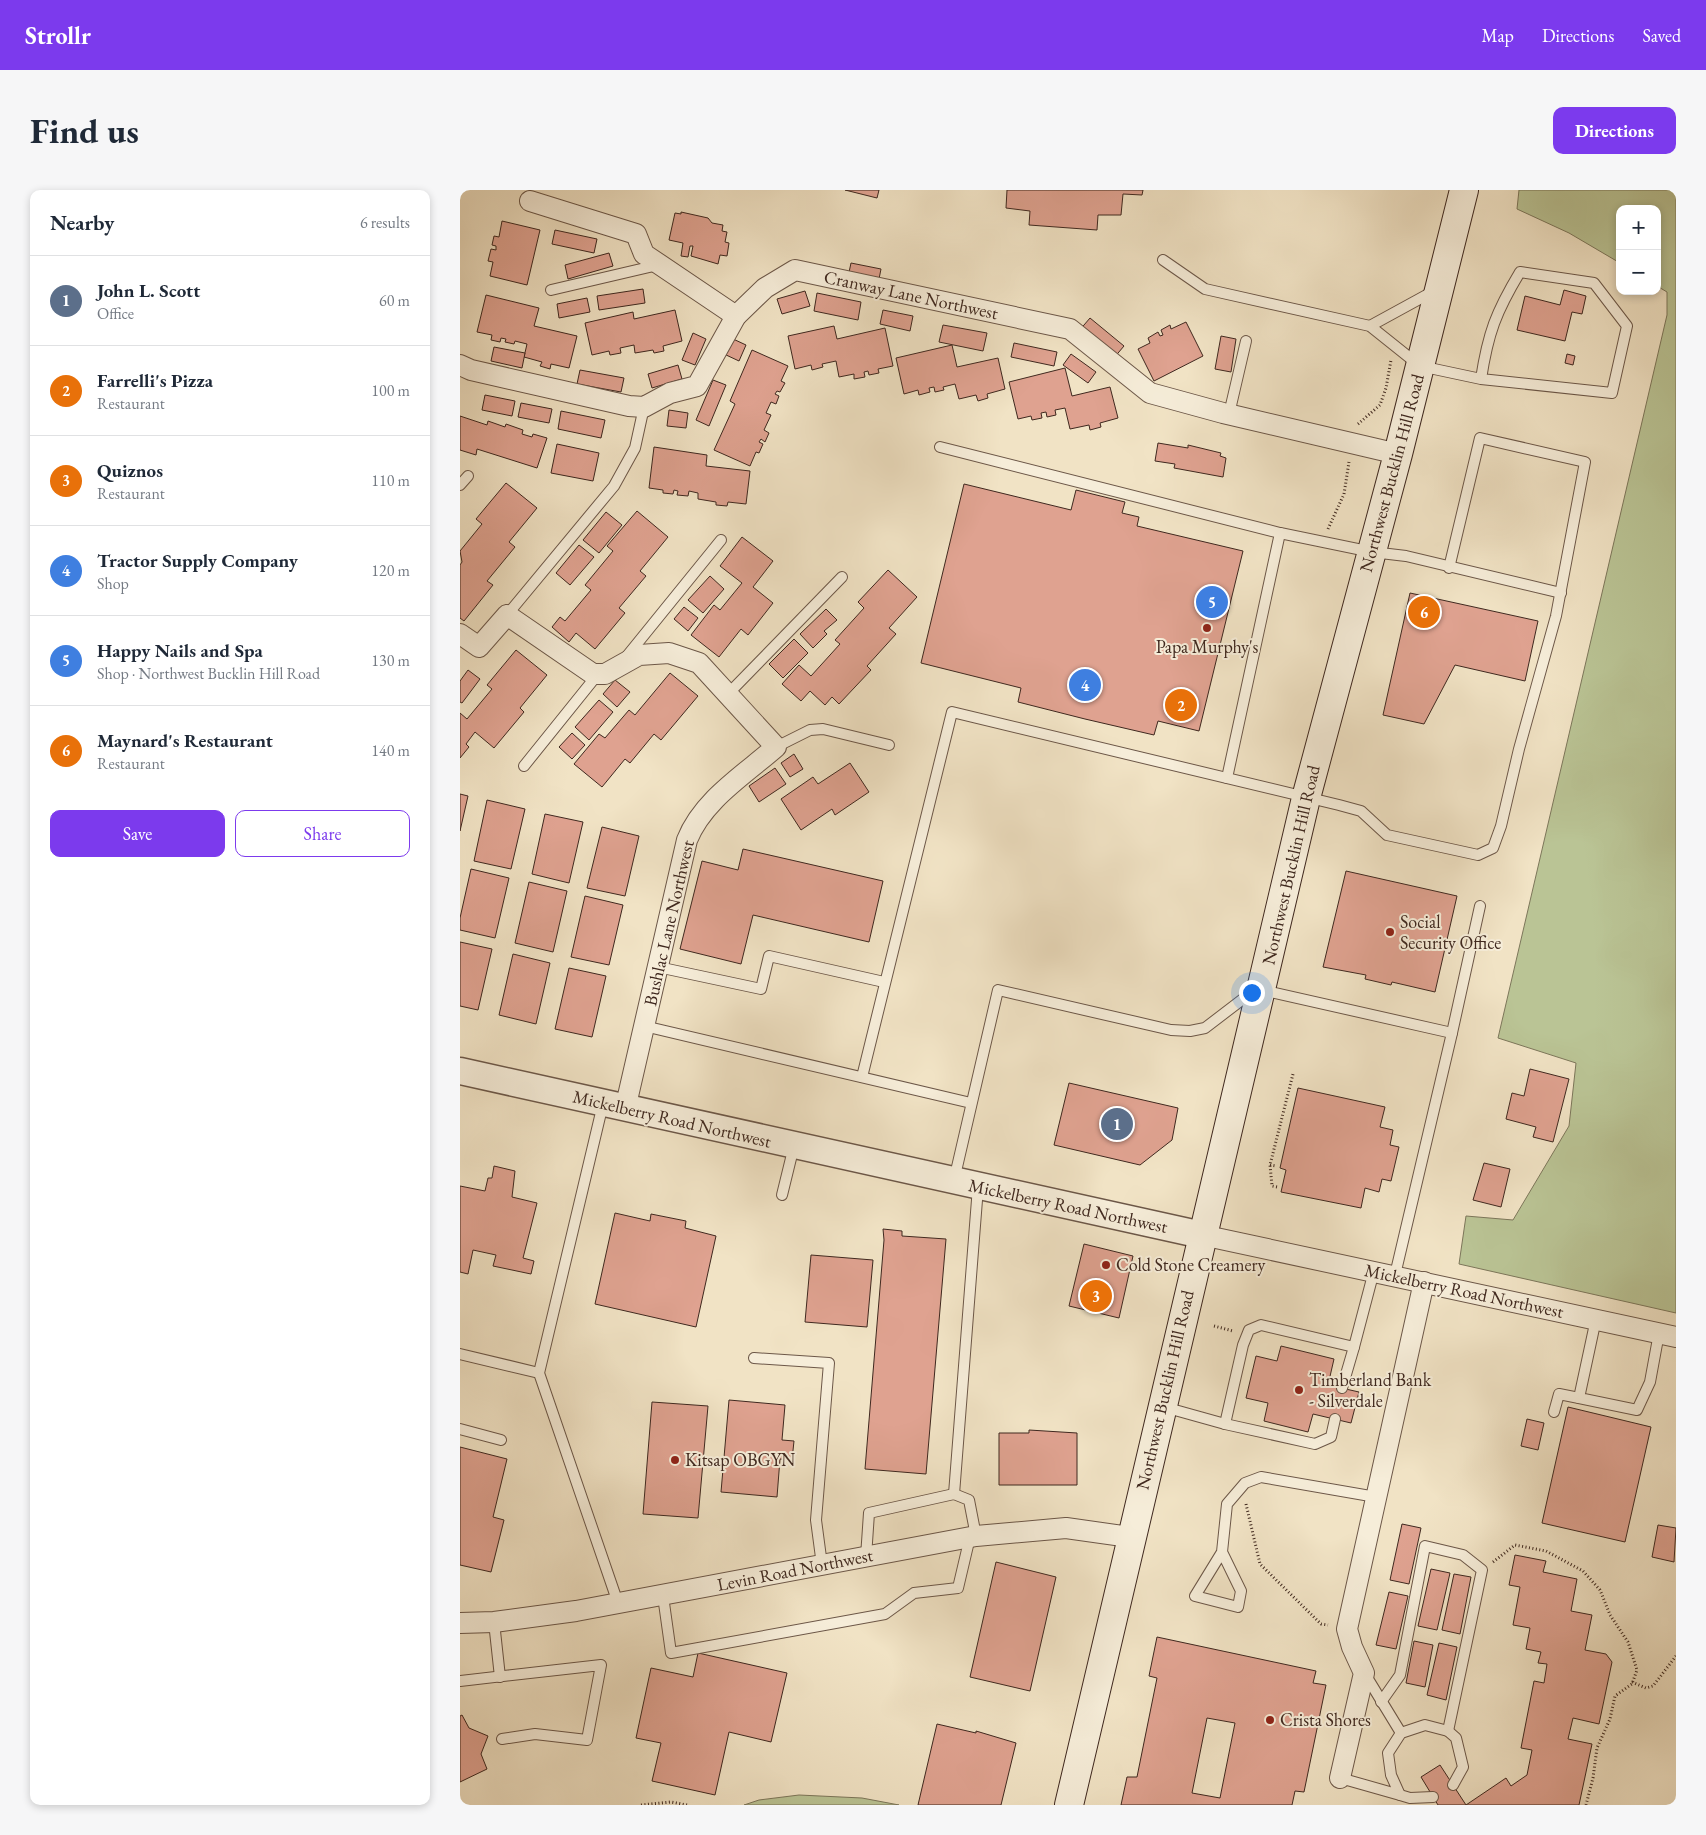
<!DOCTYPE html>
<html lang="en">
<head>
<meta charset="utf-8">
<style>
  :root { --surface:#fff; --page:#f6f6f7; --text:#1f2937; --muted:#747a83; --line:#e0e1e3; --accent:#7c3aed }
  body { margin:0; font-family:"EB Garamond",serif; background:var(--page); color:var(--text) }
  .controls { position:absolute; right:15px; top:15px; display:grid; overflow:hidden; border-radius:10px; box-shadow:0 2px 8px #0003 }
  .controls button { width:45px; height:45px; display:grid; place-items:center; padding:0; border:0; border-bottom:1px solid var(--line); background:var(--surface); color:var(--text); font:25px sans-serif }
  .you { position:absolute; left:791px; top:802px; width:18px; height:18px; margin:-12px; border:4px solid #fff; border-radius:50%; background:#1a73e8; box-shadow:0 0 0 8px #1a73e833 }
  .badge { display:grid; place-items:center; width:32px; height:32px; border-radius:50%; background:var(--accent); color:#fff; font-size:16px; font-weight:700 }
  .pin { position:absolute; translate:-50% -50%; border:2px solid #fff; box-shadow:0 1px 5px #0006 }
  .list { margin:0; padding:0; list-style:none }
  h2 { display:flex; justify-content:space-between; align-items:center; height:65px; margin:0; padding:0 20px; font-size:21px }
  h2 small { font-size:16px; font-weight:400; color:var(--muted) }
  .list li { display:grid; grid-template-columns:32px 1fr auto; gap:15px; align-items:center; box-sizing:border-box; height:90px; padding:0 20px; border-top:1px solid var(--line) }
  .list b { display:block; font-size:19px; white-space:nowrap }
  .list p { margin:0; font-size:16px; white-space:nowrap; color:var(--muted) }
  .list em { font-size:16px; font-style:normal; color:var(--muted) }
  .actions { display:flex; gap:10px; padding:15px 20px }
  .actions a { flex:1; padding:11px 0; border:1px solid var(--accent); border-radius:10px; text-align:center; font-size:18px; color:var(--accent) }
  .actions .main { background:var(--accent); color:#fff }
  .map { position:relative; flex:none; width:1216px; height:1615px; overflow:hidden; border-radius:10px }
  header { display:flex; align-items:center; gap:30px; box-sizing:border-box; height:70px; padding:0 25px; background:var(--accent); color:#fff }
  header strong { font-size:24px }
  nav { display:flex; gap:28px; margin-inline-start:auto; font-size:18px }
  .intro { display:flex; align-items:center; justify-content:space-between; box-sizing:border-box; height:120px; padding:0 30px }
  h1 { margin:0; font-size:35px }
  .button { padding:12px 22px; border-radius:10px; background:var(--accent); color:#fff; font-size:18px; font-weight:700 }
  main { display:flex; gap:30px; padding:0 30px }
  aside { flex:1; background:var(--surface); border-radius:10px; box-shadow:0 2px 8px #0003 }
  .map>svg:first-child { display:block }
  .green { fill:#bac495; stroke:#7c765a }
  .building { fill:#dfa290; stroke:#3f281f; fill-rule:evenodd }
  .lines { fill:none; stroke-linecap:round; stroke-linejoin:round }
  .service-casing { stroke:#6c5748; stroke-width:12 }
  .minor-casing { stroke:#6c5748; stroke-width:22 }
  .tertiary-casing { stroke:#6c5748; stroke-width:29 }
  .secondary-casing { stroke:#3f281f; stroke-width:30 }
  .path { stroke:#3f281f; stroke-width:3; stroke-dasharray:1 2.5; stroke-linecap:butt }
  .service { stroke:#f6edd9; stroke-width:10 }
  .minor { stroke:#f6edd9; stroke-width:20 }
  .tertiary { stroke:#f6edd9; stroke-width:26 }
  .secondary { stroke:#f6edd9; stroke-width:28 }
  .poi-dot { fill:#8f2418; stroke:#f6edd9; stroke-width:2 }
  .labels { text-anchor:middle; stroke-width:4; stroke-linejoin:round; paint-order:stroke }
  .street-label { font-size:18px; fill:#3f281f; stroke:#f6edd9 }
  .poi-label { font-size:18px; fill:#3f281f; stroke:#f6edd9; text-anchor:start }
</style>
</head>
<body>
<header>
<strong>Strollr</strong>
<nav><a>Map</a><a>Directions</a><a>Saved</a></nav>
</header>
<div class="intro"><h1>Find us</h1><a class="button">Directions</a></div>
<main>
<aside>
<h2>Nearby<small>6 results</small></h2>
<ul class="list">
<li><span class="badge" style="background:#5c6f8a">1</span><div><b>John L. Scott</b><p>Office</p></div><em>60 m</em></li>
<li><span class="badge" style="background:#e8710a">2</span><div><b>Farrelli's Pizza</b><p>Restaurant</p></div><em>100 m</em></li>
<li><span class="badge" style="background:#e8710a">3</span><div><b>Quiznos</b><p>Restaurant</p></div><em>110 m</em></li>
<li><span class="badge" style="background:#3f7fe0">4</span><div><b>Tractor Supply Company</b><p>Shop</p></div><em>120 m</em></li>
<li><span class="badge" style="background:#3f7fe0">5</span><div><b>Happy Nails and Spa</b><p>Shop · Northwest Bucklin Hill Road</p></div><em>130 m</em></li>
<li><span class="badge" style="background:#e8710a">6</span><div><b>Maynard's Restaurant</b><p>Restaurant</p></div><em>140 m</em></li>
</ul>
<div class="actions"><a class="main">Save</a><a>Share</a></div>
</aside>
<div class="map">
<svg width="1216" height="1615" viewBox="0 0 1216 1615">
  <rect width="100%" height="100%" fill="#f1e3c5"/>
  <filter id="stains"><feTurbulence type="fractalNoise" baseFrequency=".004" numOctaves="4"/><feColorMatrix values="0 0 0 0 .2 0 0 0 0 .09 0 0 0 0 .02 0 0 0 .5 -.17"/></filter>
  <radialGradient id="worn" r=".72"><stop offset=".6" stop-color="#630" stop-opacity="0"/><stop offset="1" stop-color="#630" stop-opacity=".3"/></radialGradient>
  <!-- green -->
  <g class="green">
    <polygon points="1059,0 1216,0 1216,1123 999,1074 1006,1026 1053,1030 1109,936 1116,873 1038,848 1207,125 1207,102 1197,96 1197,19 1160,19 1160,73 1109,43 1057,19"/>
    <polygon points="339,1605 402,1608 439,1615 284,1615 299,1610"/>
  </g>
  <!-- building -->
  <g class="building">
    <polygon points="385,0 419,0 417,8"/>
    <polygon points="547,0 683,0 682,5 663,4 661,25 638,25 637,40 569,35 570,21 546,18"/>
    <polygon points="221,22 248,28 252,33 263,35 262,41 267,42 265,52 269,53 267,66 260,65 258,74 231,66 233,56 230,56 228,67 221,66 223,53 209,50 215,23 221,24"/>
    <polygon points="42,31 80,40 67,95 30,86 33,72 28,71 31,59 36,60 36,56 32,55 34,46 39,47"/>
    <polygon points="95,40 137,49 134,63 92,54"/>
    <polygon points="149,63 153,76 108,89 105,75"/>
    <polygon points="391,73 421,79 418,94 388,87"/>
    <polygon points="183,99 185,113 139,120 137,106"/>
    <polygon points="1104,100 1126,106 1122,124 1112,122 1105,151 1057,140 1065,106 1100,115"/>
    <polygon points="345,101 350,116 322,124 317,109"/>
    <polygon points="357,103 401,112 398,130 354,121"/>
    <polygon points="26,105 79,118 74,136 117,146 109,178 91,174 90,179 80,176 82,172 64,167 67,154 55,151 54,154 45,152 46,149 41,148 40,152 31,150 32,145 17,142"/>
    <polygon points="127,108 130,122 99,128 97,114"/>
    <polygon points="215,120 222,151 203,156 204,161 194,163 193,160 175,163 174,155 160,158 161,163 150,165 149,161 132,165 125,133 173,122 174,129"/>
    <polygon points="423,120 453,126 450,141 420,134"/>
    <polygon points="630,128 664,156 653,169 618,142"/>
    <polygon points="726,132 743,166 694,191 678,159 690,153 688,148 698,142 700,146 703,145 701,140 710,135 711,139"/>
    <polygon points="483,135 527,143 523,161 479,152"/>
    <polygon points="374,136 377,149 425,138 433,176 418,179 419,183 409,185 408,181 404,182 405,187 394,189 394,184 379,187 376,171 362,174 363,177 352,180 351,175 335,179 328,146"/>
    <polygon points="233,143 246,149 235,175 222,170"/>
    <polygon points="761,146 776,149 771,182 755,179"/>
    <polygon points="271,148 286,155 279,171 264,164"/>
    <polygon points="554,153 597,162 594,176 551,167"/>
    <polygon points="492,155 497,177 538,168 545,199 527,204 528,208 518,211 516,205 499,209 495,194 483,197 484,200 475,202 474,197 469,198 470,202 459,205 458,200 444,204 436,168"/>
    <polygon points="34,157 65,163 62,178 31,171"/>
    <polygon points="292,160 328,176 321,191 325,193 320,202 317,201 315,204 319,206 316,214 311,212 306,223 311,225 304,240 309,243 305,252 301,249 299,252 303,254 299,263 296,262 290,276 254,260 275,214 270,211"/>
    <polygon points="611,164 636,182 628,193 603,175"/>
    <polygon points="1107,164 1115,166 1113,175 1105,173"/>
    <polygon points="218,175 222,189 192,198 188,184"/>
    <polygon points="605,178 612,206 650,197 658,228 640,233 641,237 630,240 629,235 610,239 605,218 595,220 596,225 587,227 586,222 581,223 582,228 572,230 571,226 558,229 549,192"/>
    <polygon points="120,180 164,188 161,202 117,194"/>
    <polygon points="253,190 266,195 249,236 236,230"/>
    <polygon points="25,205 55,211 52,226 22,220"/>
    <polygon points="61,213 92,219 89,233 58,227"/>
    <polygon points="209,220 228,223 226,238 207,236"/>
    <polygon points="101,221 145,230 141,248 98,239"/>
    <polygon points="0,226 27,235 28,231 45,237 46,234 63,240 62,244 72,247 73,244 87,248 77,278 17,259 16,265 0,260"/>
    <polygon points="698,253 728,258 728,255 761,263 760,266 766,268 763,287 714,278 715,274 695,271"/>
    <polygon points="97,254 139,263 133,291 91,283"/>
    <polygon points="194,257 247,265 246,276 290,281 286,314 268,312 267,316 256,315 256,312 238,309 238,303 229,301 228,306 217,305 218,301 214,300 213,304 203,303 203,300 189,298"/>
    <polygon points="46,293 77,318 49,352 55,357 27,391 33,395 4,431 0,428 0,375 2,372 0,361 22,334 16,329"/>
    <polygon points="504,294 611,320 616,300 665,312 662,323 679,327 677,336 783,361 739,541 698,531 694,545 625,529 558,512 561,498 461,473"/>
    <polygon points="177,321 208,347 180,381 186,386 159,418 165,423 135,459 116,443 109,452 92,437 100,427 105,431 131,400 125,395 153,361 147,356"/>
    <polygon points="146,322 162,335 139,363 123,350"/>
    <polygon points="282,347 313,371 293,397 313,413 288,445 281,439 259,467 231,445 254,415 260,420 282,393 260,376"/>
    <polygon points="119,355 134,367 110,395 96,383"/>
    <polygon points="428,380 457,407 429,438 436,444 407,476 411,480 379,514 372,507 365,515 350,501 341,511 322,494 339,475 351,486 380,454 375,450 404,418 398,412"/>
    <polygon points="250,386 264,399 243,423 228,410"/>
    <polygon points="950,403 1078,431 1065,491 995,475 964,534 923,525"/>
    <polygon points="224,417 238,428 228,441 214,429"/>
    <polygon points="366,419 377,430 364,441 367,444 353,458 340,444"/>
    <polygon points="334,449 348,463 323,488 309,474"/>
    <polygon points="56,460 87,485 60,518 64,522 34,558 15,542 6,554 9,557 0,568 0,523 7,529 32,499 27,495"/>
    <polygon points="8,480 20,489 2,513 0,512 0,491"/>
    <polygon points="210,483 238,506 201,550 194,544 170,573 165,569 142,597 114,574 139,544 145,548 169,520 175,525"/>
    <polygon points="155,490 170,502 157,517 143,504"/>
    <polygon points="139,510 153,522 129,550 115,537"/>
    <polygon points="112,543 125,555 112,569 99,557"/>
    <polygon points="334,564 343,579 330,587 321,573"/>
    <polygon points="390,573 409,602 375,625 372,619 341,640 321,609 353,587 358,594"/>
    <polygon points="315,578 326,594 299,612 289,596"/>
    <polygon points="0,604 8,606 0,641"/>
    <polygon points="27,610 65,619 51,679 14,671"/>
    <polygon points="85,624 123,632 109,693 72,684"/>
    <polygon points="142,637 179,646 165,706 127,698"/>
    <polygon points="283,659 423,691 409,752 293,725 281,774 220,759 242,671 278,680"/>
    <polygon points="11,679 49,688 35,748 0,740 0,728"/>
    <polygon points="886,681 997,706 975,802 932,792 931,795 905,789 906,785 863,777"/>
    <polygon points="69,692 107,701 93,762 55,753"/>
    <polygon points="125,706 163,715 149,775 111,767"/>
    <polygon points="0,752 32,759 18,820 0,816"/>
    <polygon points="53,764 90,773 76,834 39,825"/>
    <polygon points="109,778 146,786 132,847 95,839"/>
    <polygon points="1070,879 1109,889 1093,952 1073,947 1076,937 1046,929 1052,903 1064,906"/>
    <polygon points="609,893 718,918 712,950 680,975 594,955"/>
    <polygon points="838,898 925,917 920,937 933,940 930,955 939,957 931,991 922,989 919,1002 905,998 901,1018 821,1002 826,980 820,978"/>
    <polygon points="1024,973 1050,979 1041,1017 1013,1010"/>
    <polygon points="34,976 55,981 52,1007 77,1013 63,1068 74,1071 71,1084 33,1076 36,1065 13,1060 8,1084 0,1082 0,996 25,1001 28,988 32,988"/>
    <polygon points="155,1023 190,1031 191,1024 226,1031 225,1038 256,1046 236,1137 135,1114"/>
    <polygon points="423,1039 442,1041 442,1046 486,1049 466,1284 405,1279 424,1050"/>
    <polygon points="624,1054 673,1066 659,1128 609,1116"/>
    <polygon points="351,1065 413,1070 407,1137 345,1132"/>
    <polygon points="821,1156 874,1169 868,1195 899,1202 891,1233 853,1224 848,1242 804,1231 808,1213 786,1208 796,1166 817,1171"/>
    <polygon points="269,1210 325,1215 322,1250 334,1251 332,1270 320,1269 317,1307 261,1302"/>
    <polygon points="192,1212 248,1216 238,1328 183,1324"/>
    <polygon points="1108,1217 1191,1237 1165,1352 1082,1333"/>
    <polygon points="1067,1229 1084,1233 1078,1260 1061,1256"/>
    <polygon points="569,1240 617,1243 617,1295 539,1295 539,1243 569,1243"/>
    <polygon points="0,1257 47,1269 33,1327 44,1330 31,1382 0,1375"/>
    <polygon points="942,1334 961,1338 949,1394 930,1390"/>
    <polygon points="1198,1335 1216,1338 1214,1372 1192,1367"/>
    <polygon points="1055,1365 1086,1371 1083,1382 1117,1389 1111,1421 1132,1425 1125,1460 1146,1464 1152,1472 1139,1534 1113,1528 1108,1549 1132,1554 1119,1615 978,1615 961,1587 980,1575 1006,1615 1046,1588 1051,1596 1067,1585 1072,1560 1061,1558 1074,1491 1084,1493 1087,1474 1078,1473 1081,1462 1066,1459 1070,1438 1053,1435 1060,1397 1049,1395"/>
    <polygon points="536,1372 596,1387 570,1501 510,1487"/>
    <polygon points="971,1379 990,1383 977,1440 958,1436"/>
    <polygon points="994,1384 1011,1387 1000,1444 982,1440"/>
    <polygon points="929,1402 948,1406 936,1459 916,1455"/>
    <path d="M697,1447L856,1481L853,1493L866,1495L844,1602L835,1601L832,1615H661L667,1587H677L697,1488L689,1486ZM747,1528L775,1533L760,1608L732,1603Z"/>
    <polygon points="954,1451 973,1455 965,1497 946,1493"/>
    <polygon points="979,1453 997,1457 986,1510 967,1505"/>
    <polygon points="238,1463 327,1483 311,1552 269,1542 255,1605 192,1591 201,1553 176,1548 191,1478 233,1487"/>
    <polygon points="2,1525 9,1538 28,1546 21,1564 27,1579 0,1592 0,1526"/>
    <polygon points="477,1534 516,1543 516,1541 556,1553 541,1615 458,1615"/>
  </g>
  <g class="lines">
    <!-- service casing -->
    <g class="service-casing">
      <g id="service">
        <path d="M703,70L745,99L910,136L960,176L1021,189L1152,203L1167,136L1134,93L1060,82C1036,122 1028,143 1021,189"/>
        <polyline points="91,100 198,75"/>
        <polyline points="910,136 974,101"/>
        <polyline points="769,224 786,151"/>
        <polyline points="480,257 820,343 912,362 946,366 1101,403"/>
        <polyline points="0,295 8,286"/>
        <polyline points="47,425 154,296 175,258 184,217"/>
        <polyline points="167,466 261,350"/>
        <polyline points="268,504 382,387"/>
        <polyline points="316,557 350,540 363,539 429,555"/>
        <polyline points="64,576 138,484"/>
        <polyline points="767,588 820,343"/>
        <polyline points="198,777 301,799 309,766 424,792"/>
        <polyline points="802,800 992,843 935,1085"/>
        <polyline points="184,836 511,913"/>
        <polyline points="992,843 1020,716"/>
        <polyline points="402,887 492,522 879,615 901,621 927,645 1018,665 1033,658 1041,636 1059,559 1096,426 1125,272 1020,248 989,378"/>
        <polyline points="143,914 79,1183 158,1413"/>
        <polyline points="494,990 538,800 711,840 730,841 745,838 796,799"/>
        <polyline points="322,1005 334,956"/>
        <polyline points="1136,1129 1119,1208 1177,1220 1190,1192 1199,1143"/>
        <polyline points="0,1164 79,1183"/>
        <polyline points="294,1168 369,1173 356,1330 362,1375"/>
        <polyline points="882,1198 894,1157"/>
        <polyline points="704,1217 765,1234 855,1254 871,1247 875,1229"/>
        <polyline points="1094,1222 1099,1204 1119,1208"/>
        <polyline points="765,1234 783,1155 789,1140 801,1135 894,1157 914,1081"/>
        <polyline points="0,1239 41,1250"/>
        <polyline points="516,1346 509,1310 494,1304 518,997"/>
        <polyline points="762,1362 735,1406 778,1417 781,1401 762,1362 767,1314 785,1293 801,1287 916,1307"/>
        <polyline points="406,1367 409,1323 494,1304"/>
        <polyline points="203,1406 211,1463 425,1424 454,1403 498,1398 510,1347"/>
        <polyline points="34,1432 40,1487"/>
        <polyline points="905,1484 941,1543"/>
        <polyline points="0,1491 141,1475 127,1550 75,1544 42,1549"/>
        <polyline points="988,1541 996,1548 1003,1577 993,1595"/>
        <polyline points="880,1588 940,1605 931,1585 928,1563 941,1543 965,1535 988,1541 1022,1380 1003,1365 965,1356 940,1485 921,1512"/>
        <polyline points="940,1605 950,1608 973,1607"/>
      </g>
    </g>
    <!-- minor casing -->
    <g class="minor-casing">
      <g id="minor">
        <polyline points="70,11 176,44 184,64 276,126"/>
        <polyline points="0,175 11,180 169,216 184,217 210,203 237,196 276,126 305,98 335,80 610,139 690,203 763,223 938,264"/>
        <path d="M0,444L19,457L47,425L133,484H145L179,465L209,463L239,473L316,557C284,585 243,610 227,650L165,919"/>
        <polyline points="742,1045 1216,1147"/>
        <polyline points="0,1433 34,1432 116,1421 516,1346 606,1338 670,1347"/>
        <polyline points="880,1588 904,1483 892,1457 887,1439 964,1092"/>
      </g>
    </g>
    <!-- tertiary casing -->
    <g class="tertiary-casing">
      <polyline id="tertiary" points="0,881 742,1045"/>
    </g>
    <!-- secondary casing -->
    <g class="secondary-casing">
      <polyline id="secondary" points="609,1615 846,608 938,264 1004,0"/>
    </g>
    <!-- path -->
    <g class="path">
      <polyline points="898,234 920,215 926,198 931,170"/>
      <polyline points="868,339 884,304 889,272"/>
      <polyline points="810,975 816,976"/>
      <polyline points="817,997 812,996 810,975 833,884"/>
      <polyline points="754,1136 773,1141"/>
      <polyline points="786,1314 800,1374 861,1434 868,1435"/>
      <polyline points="1033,1372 1055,1355 1086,1361 1123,1381 1140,1400 1150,1425 1168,1452 1177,1480 1172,1494 1155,1506 1150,1529 1137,1558 1133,1588 1126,1615"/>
      <polyline points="1172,1492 1186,1498 1193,1496 1216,1466"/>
      <polyline points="181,1615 211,1612 227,1615"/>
    </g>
    <!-- service -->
    <use href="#service" class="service"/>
    <!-- minor -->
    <use href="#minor" class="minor"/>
    <!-- tertiary -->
    <use href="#tertiary" class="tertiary"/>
    <!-- secondary -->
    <use href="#secondary" class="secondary"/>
  </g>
  <!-- markers -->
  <g class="poi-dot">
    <circle cx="747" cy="438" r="5"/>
    <circle cx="930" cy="742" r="5"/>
    <circle cx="646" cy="1075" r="5"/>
    <circle cx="839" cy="1200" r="5"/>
    <circle cx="215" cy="1270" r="5"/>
    <circle cx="810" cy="1530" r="5"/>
  </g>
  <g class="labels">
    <!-- street labels -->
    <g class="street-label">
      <text transform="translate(451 105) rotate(12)" y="6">Cranway Lane Northwest</text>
      <text transform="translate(932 283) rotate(-75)" y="6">Northwest Bucklin Hill Road</text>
      <text transform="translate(831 675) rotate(-77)" y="6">Northwest Bucklin Hill Road</text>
      <text transform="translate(209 733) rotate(-77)" y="6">Bushlac Lane Northwest</text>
      <text transform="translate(212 929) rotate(13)" y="6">Mickelberry Road Northwest</text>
      <text transform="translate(608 1016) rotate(12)" y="6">Mickelberry Road Northwest</text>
      <text transform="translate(1004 1101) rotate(12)" y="6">Mickelberry Road Northwest</text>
      <text transform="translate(705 1200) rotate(-77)" y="6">Northwest Bucklin Hill Road</text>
      <text transform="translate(335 1380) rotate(-11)" y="6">Levin Road Northwest</text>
    </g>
    <!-- poi labels -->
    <g class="poi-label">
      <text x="747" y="463" text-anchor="middle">Papa Murphy's</text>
      <text x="940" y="738">Social<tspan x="940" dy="21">Security Office</tspan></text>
      <text x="656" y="1081">Cold Stone Creamery</text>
      <text x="849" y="1196">Timberland Bank<tspan x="849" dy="21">- Silverdale</tspan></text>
      <text x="225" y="1276">Kitsap OBGYN</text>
      <text x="820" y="1536">Crista Shores</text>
    </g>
  </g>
  <rect width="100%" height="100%" filter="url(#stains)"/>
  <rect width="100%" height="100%" fill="url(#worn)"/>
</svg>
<div class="controls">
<button>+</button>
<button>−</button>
</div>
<div class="you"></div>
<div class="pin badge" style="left:657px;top:934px;background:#5c6f8a">1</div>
<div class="pin badge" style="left:721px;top:515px;background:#e8710a">2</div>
<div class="pin badge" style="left:636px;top:1106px;background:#e8710a">3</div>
<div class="pin badge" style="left:625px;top:495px;background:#3f7fe0">4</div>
<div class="pin badge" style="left:752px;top:412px;background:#3f7fe0">5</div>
<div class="pin badge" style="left:964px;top:422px;background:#e8710a">6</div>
</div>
</main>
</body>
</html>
